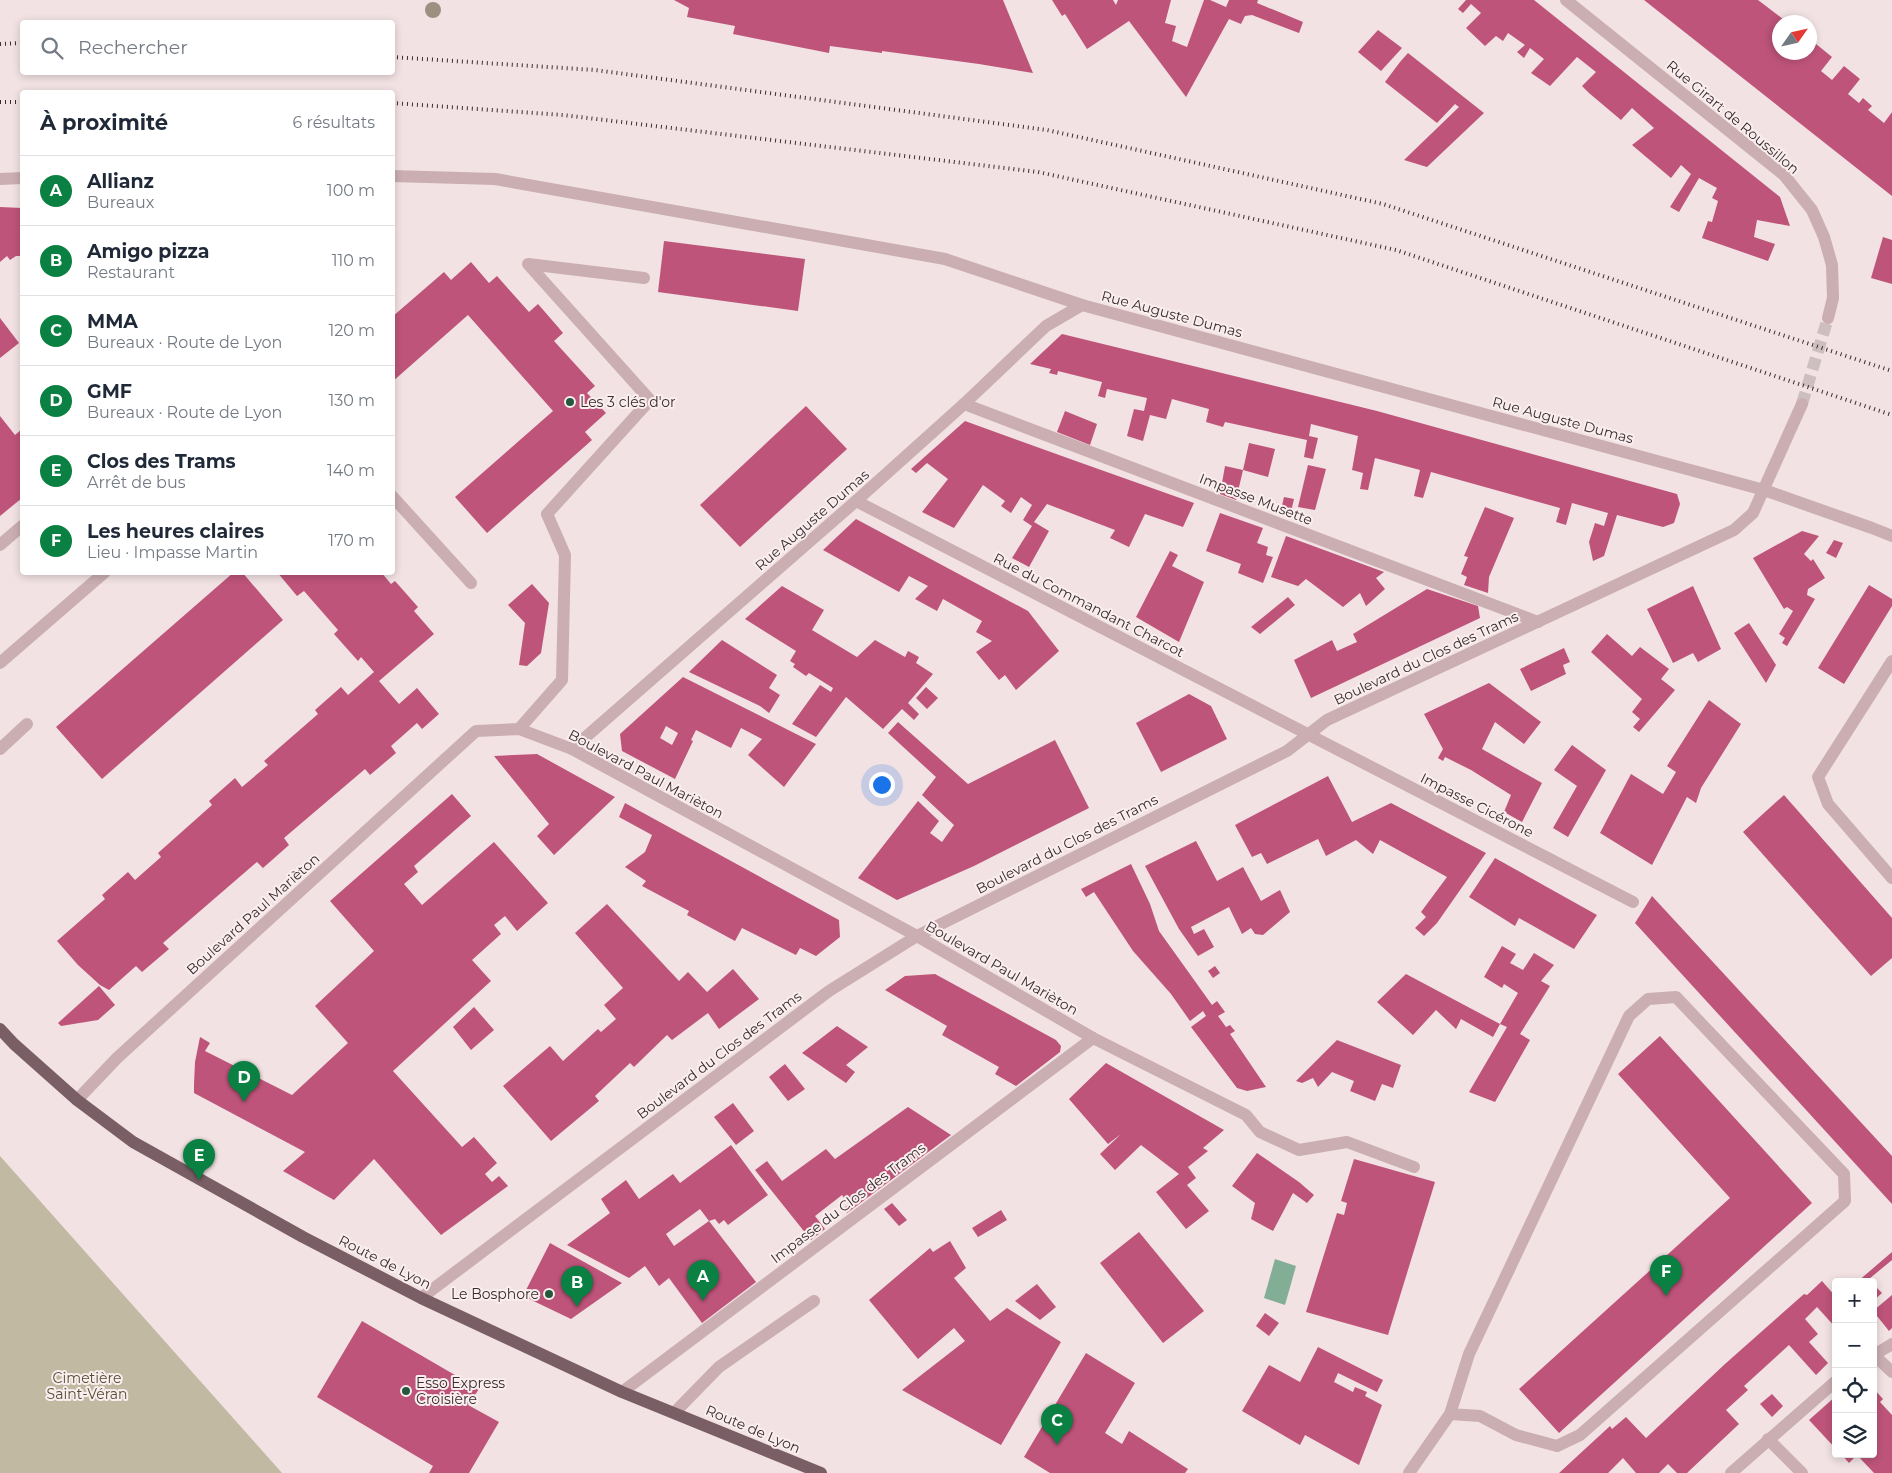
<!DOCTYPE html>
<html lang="fr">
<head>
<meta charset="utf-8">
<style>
  :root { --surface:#fff; --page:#f6f6f7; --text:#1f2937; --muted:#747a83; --line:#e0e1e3; --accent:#0b8043 }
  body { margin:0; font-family:Montserrat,sans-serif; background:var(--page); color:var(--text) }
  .controls { position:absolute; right:15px; bottom:15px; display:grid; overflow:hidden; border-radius:5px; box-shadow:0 2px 8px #0003 }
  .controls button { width:45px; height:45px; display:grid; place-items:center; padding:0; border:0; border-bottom:1px solid var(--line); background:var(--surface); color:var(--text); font:25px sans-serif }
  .compass { position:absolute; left:1772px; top:15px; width:45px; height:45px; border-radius:50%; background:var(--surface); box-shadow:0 2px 8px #0003; rotate:56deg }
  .you { position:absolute; left:881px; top:784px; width:18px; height:18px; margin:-12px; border:4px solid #fff; border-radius:50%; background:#1a73e8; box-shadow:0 0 0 8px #1a73e833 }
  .badge { display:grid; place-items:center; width:32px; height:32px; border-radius:50%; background:var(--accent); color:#fff; font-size:16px; font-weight:700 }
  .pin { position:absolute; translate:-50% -41px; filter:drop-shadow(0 1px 2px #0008) }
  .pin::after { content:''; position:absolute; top:26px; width:18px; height:15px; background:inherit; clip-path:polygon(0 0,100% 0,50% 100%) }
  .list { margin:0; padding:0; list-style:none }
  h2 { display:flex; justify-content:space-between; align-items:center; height:65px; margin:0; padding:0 20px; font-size:21px }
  h2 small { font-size:16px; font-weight:400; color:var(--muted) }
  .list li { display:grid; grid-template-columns:32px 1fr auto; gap:15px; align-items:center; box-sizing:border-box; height:70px; padding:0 20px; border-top:1px solid var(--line) }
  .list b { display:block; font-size:19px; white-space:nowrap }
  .list p { margin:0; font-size:16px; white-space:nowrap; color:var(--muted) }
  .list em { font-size:16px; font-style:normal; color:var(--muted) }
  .icon { flex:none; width:28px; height:28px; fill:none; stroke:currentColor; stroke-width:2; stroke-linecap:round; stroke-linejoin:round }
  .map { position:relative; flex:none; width:1892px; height:1473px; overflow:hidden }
  .search { position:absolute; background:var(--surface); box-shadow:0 2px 8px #0003; left:20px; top:20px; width:375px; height:55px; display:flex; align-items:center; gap:12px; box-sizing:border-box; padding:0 18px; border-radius:5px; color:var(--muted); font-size:19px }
  .panel { position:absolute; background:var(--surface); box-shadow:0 2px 8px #0003; left:20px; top:90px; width:375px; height:485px; border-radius:5px }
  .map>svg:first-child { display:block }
  .green { fill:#c1b9a2 }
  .water { fill:#82ae95 }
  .building { fill:#be547a; fill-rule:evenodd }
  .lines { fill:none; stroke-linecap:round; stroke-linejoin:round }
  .minor-tunnel { stroke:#cdbebf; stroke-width:12; stroke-dasharray:12 6; stroke-linecap:butt }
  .minor { stroke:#caaeb2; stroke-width:12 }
  .major { stroke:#7a5e65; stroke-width:12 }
  .rail { stroke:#392c30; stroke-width:4; stroke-dasharray:1 4; stroke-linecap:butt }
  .tree { fill:#9c9081 }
  .poi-dot { fill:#24583c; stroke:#faeeef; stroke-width:2 }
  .labels { text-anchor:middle; stroke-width:4; stroke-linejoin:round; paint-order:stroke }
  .street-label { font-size:14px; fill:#392c30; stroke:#faeeef }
  .poi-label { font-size:14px; fill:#392c30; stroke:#faeeef; text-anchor:start }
  .park-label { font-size:14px; fill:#564d31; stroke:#faeeef }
</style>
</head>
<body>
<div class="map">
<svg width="1892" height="1473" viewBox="0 0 1892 1473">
  <rect width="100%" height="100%" fill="#f2e2e3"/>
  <!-- green -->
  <polygon class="green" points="0,1156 282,1473 0,1473"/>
  <!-- water -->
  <polygon class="water" points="1275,1259 1296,1266 1285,1305 1264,1298"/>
  <!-- building -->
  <g class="building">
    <polygon points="674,0 1003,0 1033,73 979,64 882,51 882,53 830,46 829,53 733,34 735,26 687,17 689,8"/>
    <polygon points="1052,0 1113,0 1116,5 1118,0 1171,0 1165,23 1176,26 1172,41 1187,47 1204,0 1210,0 1226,7 1229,0 1258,0 1257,3 1303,22 1299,33 1252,15 1245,16 1241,24 1229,19 1186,97 1129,21 1087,49 1065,14 1062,16"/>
    <polygon points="1466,0 1534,0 1780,197 1790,226 1757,220 1754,237 1775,244 1768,261 1702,238 1708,221 1712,222 1718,201 1712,198 1717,188 1699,178 1679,212 1670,207 1691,174 1681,165 1671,178 1632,145 1654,128 1632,108 1621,120 1589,93 1582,86 1596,72 1577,57 1550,86 1531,73 1544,59 1530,48 1524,58 1517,52 1525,45 1508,33 1503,41 1496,36 1485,46 1466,28 1481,13 1471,4 1463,13 1458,9"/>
    <polygon points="1644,0 1758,0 1787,22 1780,22 1780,52 1810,52 1810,39 1832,57 1821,71 1832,80 1844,66 1860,79 1848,94 1859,103 1863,98 1872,106 1868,110 1884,123 1892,112 1892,196"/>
    <polygon points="1378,30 1402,48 1381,71 1358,52"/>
    <polygon points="1408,53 1484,113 1427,167 1404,160 1459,107 1455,104 1437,123 1385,82 1400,62"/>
    <polygon points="0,207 22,208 22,256 16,256 10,260 7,256 0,262"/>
    <polygon points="1883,237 1892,240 1892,284 1871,278"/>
    <polygon points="664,241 805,259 798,311 658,292"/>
    <polygon points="471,262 489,283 497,276 529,312 538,304 558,327 563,333 554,341 595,386 587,393 606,413 585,432 592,440 487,533 455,497 553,411 468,315 392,382 392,317 444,272 451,280"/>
    <polygon points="0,318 19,343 0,358"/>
    <polygon points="1062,334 1377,411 1677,494 1680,504 1674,523 1663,527 1617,515 1604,556 1593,561 1589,542 1595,523 1604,526 1608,513 1572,503 1566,525 1556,522 1560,508 1431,472 1423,498 1414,496 1420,470 1375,458 1368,490 1360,489 1363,473 1352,470 1358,436 1311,424 1309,436 1318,438 1313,459 1304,457 1307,440 1225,422 1223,427 1206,422 1209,409 1172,399 1166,419 1150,415 1143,441 1127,436 1134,409 1144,411 1147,398 1107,389 1105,398 1098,396 1102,382 1058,371 1057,375 1049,373 1051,369 1030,364"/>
    <polygon points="806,406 847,449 740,547 700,505"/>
    <polygon points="1065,411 1097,424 1090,445 1057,432"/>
    <polygon points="0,416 15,435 22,429 22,498 0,516"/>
    <polygon points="965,421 1073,460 1194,503 1183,527 1145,514 1129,547 1110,538 1115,530 1047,504 1034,522 1049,531 1029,567 1012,558 1032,526 1023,520 1032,505 1021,497 1011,513 1001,506 1005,501 983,485 954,528 922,512 948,479 927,463 916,473 911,469"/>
    <polygon points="1249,443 1275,449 1268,477 1243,470 1236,500 1220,494 1225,466 1243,470"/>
    <polygon points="1308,465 1326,469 1315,510 1298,507"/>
    <polygon points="1284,497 1294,499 1290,516 1280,514"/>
    <polygon points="1485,507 1514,518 1489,577 1488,593 1464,585 1467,577 1461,574 1468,557 1464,556"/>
    <polygon points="1220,513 1263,528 1257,543 1268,547 1266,555 1273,557 1263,583 1238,573 1241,564 1206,551"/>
    <polygon points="856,519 1028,611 1059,651 1016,690 1005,675 999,680 976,652 992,641 976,632 982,621 943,599 937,611 915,599 928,586 909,576 899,592 823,550"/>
    <polygon points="1802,531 1819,536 1804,554 1811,561 1813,559 1825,578 1808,589 1807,595 1815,599 1787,646 1782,643 1785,638 1779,634 1793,611 1787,607 1784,609 1753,558"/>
    <polygon points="1286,536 1384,572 1376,578 1385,589 1366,606 1360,593 1343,607 1306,579 1298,586 1271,577"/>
    <polygon points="1834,540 1843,543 1836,558 1826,553"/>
    <polygon points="1170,551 1178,555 1172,566 1204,582 1179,642 1136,617"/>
    <polygon points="234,572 242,572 283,620 102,779 56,727"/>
    <polygon points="277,572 381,572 391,584 395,581 418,607 414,611 434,634 379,681 399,704 417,688 439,714 422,729 417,723 391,746 396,753 370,775 365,769 284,838 289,845 263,868 257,862 163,943 169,949 142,972 136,966 109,990 100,985 78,965 57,941 105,899 102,895 128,872 135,880 161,857 158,853 212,805 209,801 235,778 242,787 268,765 264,761 318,714 315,710 341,687 348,695 374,672 361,657 358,661 334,634 338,630 304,591 297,596"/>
    <polygon points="532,584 549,603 541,653 527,666 519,665 525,623 508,605"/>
    <polygon points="1869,585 1892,599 1892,606 1844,684 1818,668"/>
    <polygon points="782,586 824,610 812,630 857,657 875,640 905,657 908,651 919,657 916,663 933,674 908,703 919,714 914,720 902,709 883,729 846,697 816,737 792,724 820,685 831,692 833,688 809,673 806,676 793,667 795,664 790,661 796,651 745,619"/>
    <polygon points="1693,586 1721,649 1698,662 1693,653 1673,663 1647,609"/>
    <polygon points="1427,589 1478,606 1480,618 1311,698 1294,660 1332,640 1337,651 1357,642 1353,634"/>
    <polygon points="1288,597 1295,605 1260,634 1251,627"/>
    <polygon points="1749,623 1776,665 1766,683 1734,633"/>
    <polygon points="1607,634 1632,656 1640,647 1669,669 1661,679 1675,690 1639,732 1633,727 1640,719 1632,712 1642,699 1591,652"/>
    <polygon points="722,640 777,675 769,688 780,695 769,713 760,706 689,672"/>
    <polygon points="1564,648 1570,662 1563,665 1566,674 1531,691 1520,669"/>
    <path d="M683,677L816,744L784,787L748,755L762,739L741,728L731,748L696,730L691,740L693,741L675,779L622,751L620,734ZM666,726L678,733L672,745L660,738Z"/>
    <polygon points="1489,683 1541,722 1524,744 1495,722 1482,749 1542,783 1522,822 1504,812 1511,795 1471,770 1445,757 1443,761 1438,758 1443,749 1424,714"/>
    <polygon points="926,687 938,698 927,709 916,698"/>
    <polygon points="1189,694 1211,706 1227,739 1161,772 1136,723"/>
    <polygon points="1709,700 1741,724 1701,788 1696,803 1687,797 1652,865 1600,833 1631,774 1663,794 1676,772 1667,766"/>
    <polygon points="898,722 968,784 1055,740 1089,808 974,866 897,900 858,878 918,801 939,821 930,833 942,842 954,825 922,795 936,777 888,733"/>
    <polygon points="1572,745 1606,770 1568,837 1553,828 1577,786 1554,770"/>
    <polygon points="537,754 615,797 554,855 537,836 549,824 494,756"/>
    <polygon points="1328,776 1352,822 1391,803 1486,853 1437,923 1424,936 1415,928 1426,917 1421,912 1447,877 1380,840 1373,854 1356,840 1326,856 1318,839 1267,864 1261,853 1252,857 1235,825"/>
    <polygon points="452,794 471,816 414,866 418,872 404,884 422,905 494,842 548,903 517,931 505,916 494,925 501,934 472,960 491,981 393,1071 462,1147 474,1137 497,1163 485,1174 492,1182 499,1176 508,1186 441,1235 374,1159 334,1200 283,1171 305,1152 194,1093 194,1084 195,1062 200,1037 210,1043 205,1051 292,1095 348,1043 315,1006 374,951 330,901"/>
    <polygon points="1784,795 1892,918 1892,958 1871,976 1743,832"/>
    <polygon points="625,803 839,920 840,937 816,956 800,948 796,955 742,928 735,941 687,915 689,911 642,886 646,881 625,867 645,852 652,835 619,817"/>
    <polygon points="1196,841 1217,881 1243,867 1261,901 1280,890 1290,912 1263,935 1255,934 1251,928 1242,934 1229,907 1191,927 1194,934 1204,929 1214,947 1198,956 1179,929 1145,866"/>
    <polygon points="1495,858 1597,915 1574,949 1519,918 1515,926 1469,897"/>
    <polygon points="1131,864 1150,904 1159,931 1212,1005 1217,1001 1225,1012 1218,1016 1226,1027 1230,1025 1235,1031 1230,1034 1266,1087 1247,1091 1237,1088 1191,1027 1206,1016 1203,1011 1190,1021 1171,994 1133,951 1094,892 1086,897 1081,889"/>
    <polygon points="1652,896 1892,1156 1892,1204 1635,923"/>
    <polygon points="607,904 679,981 688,972 707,992 733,969 759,999 719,1029 708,1013 672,1040 667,1035 634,1067 630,1063 595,1096 599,1101 551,1141 503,1086 550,1046 563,1061 598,1029 601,1032 616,1019 604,1005 623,988 575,933"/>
    <polygon points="1502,946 1516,954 1510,963 1523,970 1534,953 1554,965 1541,981 1550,986 1520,1034 1530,1040 1495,1102 1469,1092 1507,1027 1500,1024 1518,993 1504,984 1502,988 1484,977"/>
    <polygon points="1215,966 1220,973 1213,978 1208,971"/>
    <polygon points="935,974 1056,1040 1061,1046 1060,1052 1016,1086 995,1074 999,1067 942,1035 947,1026 885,990 905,976"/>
    <polygon points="1406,974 1500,1024 1493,1037 1461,1019 1456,1029 1436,1010 1413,1035 1377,1002"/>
    <polygon points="99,986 115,1005 98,1020 61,1026 58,1023"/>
    <polygon points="474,1007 494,1030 471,1050 453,1027"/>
    <polygon points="837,1026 868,1047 846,1065 855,1072 846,1083 802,1053"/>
    <polygon points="1660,1036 1812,1203 1559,1433 1519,1389 1730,1198 1618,1074"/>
    <polygon points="1337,1040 1401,1065 1393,1088 1382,1084 1375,1101 1350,1091 1354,1081 1332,1072 1318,1087 1313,1078 1302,1083 1296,1081"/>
    <polygon points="1106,1063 1224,1130 1203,1148 1208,1151 1188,1167 1196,1178 1187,1185 1209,1211 1186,1229 1156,1192 1179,1174 1141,1145 1115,1170 1100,1154 1121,1134 1108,1144 1069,1099"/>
    <polygon points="785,1064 805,1089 788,1101 769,1077"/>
    <polygon points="733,1103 754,1131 736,1145 714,1117"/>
    <polygon points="908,1107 951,1135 847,1213 844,1208 849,1204 842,1195 815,1216 825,1229 811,1240 755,1170 767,1161 782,1181 826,1149 835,1159"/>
    <polygon points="731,1145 768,1195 728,1225 724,1220 719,1224 715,1219 709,1221 700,1209 666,1234 674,1246 709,1221 756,1282 702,1323 669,1278 659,1286 645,1266 629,1278 567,1245 610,1213 601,1199 626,1180 639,1199 673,1174 680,1183"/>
    <polygon points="1257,1153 1299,1182 1314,1195 1307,1203 1293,1193 1273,1231 1251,1219 1255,1203 1232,1186"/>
    <polygon points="1354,1159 1435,1182 1388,1335 1306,1312 1337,1213 1344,1215 1347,1203 1341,1201"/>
    <polygon points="892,1203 907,1220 899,1226 884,1209"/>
    <polygon points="1001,1210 1007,1220 978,1237 972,1228"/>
    <polygon points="1139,1232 1204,1311 1163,1343 1100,1263"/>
    <polygon points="950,1241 966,1268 954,1278 990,1321 1007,1308 1061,1342 1001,1445 902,1390 965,1341 954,1328 918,1359 869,1300 930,1248 933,1252"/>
    <polygon points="550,1243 622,1283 571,1319 523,1296"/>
    <polygon points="1892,1252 1892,1260 1869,1279 1872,1282 1857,1282"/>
    <polygon points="1822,1281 1836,1297 1836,1328 1817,1307 1805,1319 1818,1334 1809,1342 1828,1363 1816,1375 1789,1345 1744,1386 1748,1390 1726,1410 1739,1424 1687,1473 1677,1473 1668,1464 1659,1473 1636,1473 1623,1458 1608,1473 1559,1473 1610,1426 1612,1429 1626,1417 1646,1438 1725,1364 1804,1294 1807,1295"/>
    <polygon points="1037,1284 1056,1307 1040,1320 1015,1301"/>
    <polygon points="1873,1284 1882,1293 1873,1301"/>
    <polygon points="1892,1295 1892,1328 1889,1331 1873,1311"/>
    <polygon points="1265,1313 1279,1323 1269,1336 1256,1326"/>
    <polygon points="362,1321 479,1389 468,1405 499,1422 469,1473 429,1473 433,1466 317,1397"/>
    <polygon points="1318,1347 1383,1380 1377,1392 1338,1373 1334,1382 1353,1392 1355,1387 1367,1392 1365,1396 1382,1405 1359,1465 1305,1435 1300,1445 1242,1411 1269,1365 1300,1382"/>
    <polygon points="1086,1353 1135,1383 1105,1433 1122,1444 1129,1431 1188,1469 1185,1473 1050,1473 1024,1457"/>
    <polygon points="1873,1388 1883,1399 1880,1402 1892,1415 1892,1473 1874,1473 1857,1455 1849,1463 1841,1454 1873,1454"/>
    <polygon points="1772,1394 1783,1406 1772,1417 1760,1404"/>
    <polygon points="1836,1396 1836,1449 1809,1420"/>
  </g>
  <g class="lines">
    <!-- minor-tunnel -->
    <polyline class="minor-tunnel" points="1802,404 1828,318"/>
    <!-- minor -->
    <g class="minor">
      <polyline points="1566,0 1784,175 1812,210 1824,237 1832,265 1833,298 1828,318"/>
      <polyline points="392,176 495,179 945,259 1082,305"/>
      <polyline points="0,179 22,178"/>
      <polyline points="964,404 1538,622"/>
      <polyline points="392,496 471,583"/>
      <polyline points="856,501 1633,902"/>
      <polyline points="0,545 22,526"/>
      <polyline points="1892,661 1818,777 1828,804 1892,878"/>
      <polyline points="0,663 105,572"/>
      <polyline points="519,729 562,680 565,555 547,514 650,400 528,264 644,278"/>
      <polyline points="0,749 27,724"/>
      <polyline points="572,749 856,501 964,404 1046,326 1082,305 1764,490 1872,528 1892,536"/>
      <polyline points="77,1100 117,1058 476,731 519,729 572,749 917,936 1093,1038 1246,1115 1260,1132 1299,1150 1347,1142 1414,1167"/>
      <polyline points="421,1298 829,991 917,936 1287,751 1327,720 1734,530 1753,513 1802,404"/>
      <polyline points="1874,1355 1892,1344"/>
      <polyline points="1873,1356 1874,1355 1892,1372"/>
      <polyline points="622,1392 1093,1038"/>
      <polyline points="675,1412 719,1367 814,1301"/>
      <polyline points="1768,1439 1802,1473"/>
      <polyline points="1409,1473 1450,1414 1469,1354 1629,1016 1648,999 1676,997 1844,1174 1845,1201 1580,1435 1557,1446 1516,1435 1480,1416 1450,1414"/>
      <polyline points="1731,1473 1836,1381"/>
    </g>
    <!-- major -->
    <polyline class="major" points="0,1029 14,1044 77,1100 133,1142 303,1237 421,1298 622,1392 821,1473"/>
    <!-- rail -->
    <g class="rail">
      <polyline points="0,44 22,43"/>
      <polyline points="392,57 595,70 1047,130 1383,204 1892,371"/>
      <polyline points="0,102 22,102"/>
      <polyline points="392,103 563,115 1038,172 1396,250 1892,415"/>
    </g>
  </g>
  <!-- trees -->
  <circle class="tree" cx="433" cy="10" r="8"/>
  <!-- markers -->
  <g class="poi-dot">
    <circle cx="570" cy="402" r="5"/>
    <circle cx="549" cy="1294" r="5"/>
    <circle cx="406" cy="1391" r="5"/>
  </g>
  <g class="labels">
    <!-- street labels -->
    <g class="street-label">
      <text transform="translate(1733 117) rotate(40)" y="5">Rue Girart de Roussillon</text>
      <text transform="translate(1172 314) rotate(15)" y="5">Rue Auguste Dumas</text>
      <text transform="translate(1563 420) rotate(15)" y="5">Rue Auguste Dumas</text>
      <text transform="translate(1256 499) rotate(21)" y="5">Impasse Musette</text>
      <text transform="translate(812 520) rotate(-41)" y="5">Rue Auguste Dumas</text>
      <text transform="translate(1089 605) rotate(27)" y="5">Rue du Commandant Charcot</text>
      <text transform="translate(1426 658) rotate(-25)" y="5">Boulevard du Clos des Trams</text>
      <text transform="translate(646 774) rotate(28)" y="5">Boulevard Paul Marièton</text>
      <text transform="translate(1477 805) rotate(27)" y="5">Impasse Cicérone</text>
      <text transform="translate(1067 844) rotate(-27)" y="5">Boulevard du Clos des Trams</text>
      <text transform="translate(253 914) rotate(-42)" y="5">Boulevard Paul Marièton</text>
      <text transform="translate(1002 968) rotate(30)" y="5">Boulevard Paul Marièton</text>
      <text transform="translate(719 1055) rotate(-37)" y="5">Boulevard du Clos des Trams</text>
      <text transform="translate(848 1203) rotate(-37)" y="5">Impasse du Clos des Trams</text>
      <text transform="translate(385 1262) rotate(27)" y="5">Route de Lyon</text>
      <text transform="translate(753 1429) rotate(23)" y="5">Route de Lyon</text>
    </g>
    <!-- poi labels -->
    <g class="poi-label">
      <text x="580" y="407">Les 3 clés d'or</text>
      <text x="539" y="1299" text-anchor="end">Le Bosphore</text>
      <text x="416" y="1388">Esso Express<tspan x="416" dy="16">Croisière</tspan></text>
    </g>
    <!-- park labels -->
    <g class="park-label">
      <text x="87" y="1383">Cimetière<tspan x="87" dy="16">Saint-Véran</tspan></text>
    </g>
  </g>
</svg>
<div class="controls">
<button>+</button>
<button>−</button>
<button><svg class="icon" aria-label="locate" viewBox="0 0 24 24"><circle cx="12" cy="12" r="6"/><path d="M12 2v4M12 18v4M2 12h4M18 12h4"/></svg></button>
<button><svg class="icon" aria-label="layers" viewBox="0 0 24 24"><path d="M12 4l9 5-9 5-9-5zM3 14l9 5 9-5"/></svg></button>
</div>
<svg class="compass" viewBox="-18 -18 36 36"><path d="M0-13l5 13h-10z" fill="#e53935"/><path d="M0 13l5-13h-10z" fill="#747a83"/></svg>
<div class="you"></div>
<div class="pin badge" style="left:703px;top:1301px">A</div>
<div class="pin badge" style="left:577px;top:1307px">B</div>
<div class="pin badge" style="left:1057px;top:1445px">C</div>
<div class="pin badge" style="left:244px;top:1102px">D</div>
<div class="pin badge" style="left:199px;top:1180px">E</div>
<div class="pin badge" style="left:1666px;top:1296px">F</div>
<div class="search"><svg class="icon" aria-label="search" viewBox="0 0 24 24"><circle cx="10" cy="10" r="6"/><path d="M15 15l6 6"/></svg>Rechercher</div>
<section class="panel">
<h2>À proximité<small>6 résultats</small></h2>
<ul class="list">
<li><span class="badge">A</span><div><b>Allianz</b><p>Bureaux</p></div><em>100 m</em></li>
<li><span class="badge">B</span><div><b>Amigo pizza</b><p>Restaurant</p></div><em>110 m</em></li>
<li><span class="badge">C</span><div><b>MMA</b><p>Bureaux · Route de Lyon</p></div><em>120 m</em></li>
<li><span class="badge">D</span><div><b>GMF</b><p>Bureaux · Route de Lyon</p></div><em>130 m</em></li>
<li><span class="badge">E</span><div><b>Clos des Trams</b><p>Arrêt de bus</p></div><em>140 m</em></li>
<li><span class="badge">F</span><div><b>Les heures claires</b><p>Lieu · Impasse Martin</p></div><em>170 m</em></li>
</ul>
</section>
</div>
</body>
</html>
